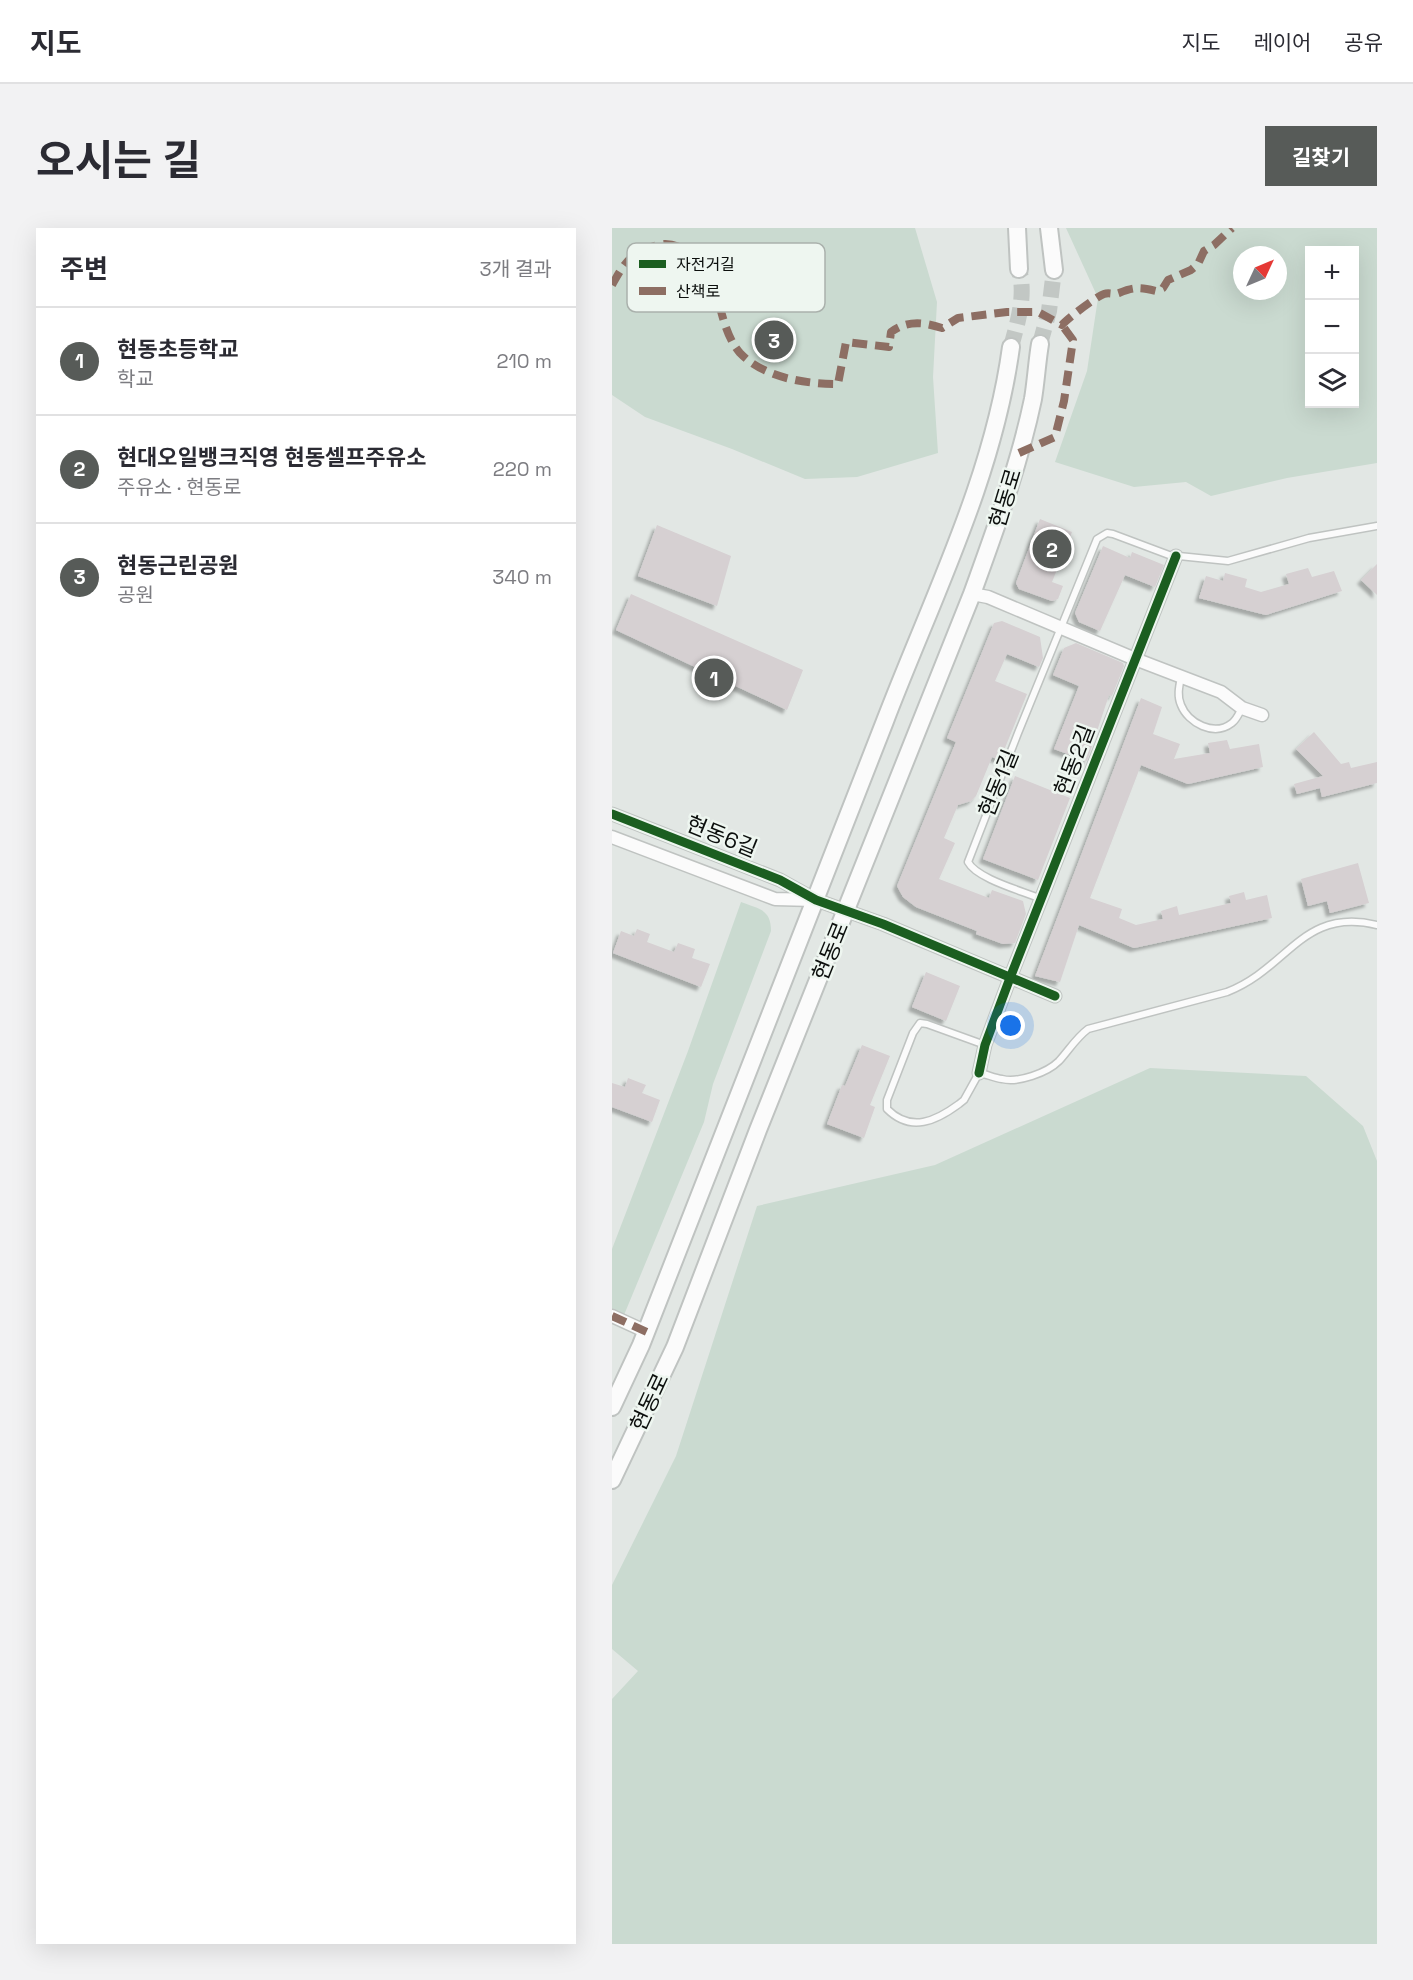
<!DOCTYPE html>
<html lang="ko">
<head>
<meta charset="utf-8">
<style>
  :root { --surface:#fff; --page:#f2f2f3; --text:#2b2b33; --muted:#7c7c81; --line:#e1e1e2; --accent:#575b58 }
  body { margin:0; font-family:"Space Grotesk","Noto Sans KR",sans-serif; background:var(--page); color:var(--text) }
  .controls { position:absolute; right:18px; top:18px; display:grid; overflow:hidden; border-radius:0px; box-shadow:0 6px 24px #0002 }
  .controls button { width:54px; height:54px; display:grid; place-items:center; padding:0; border:0; border-bottom:2px solid var(--line); background:var(--surface); color:var(--text); font:30px sans-serif }
  .compass { position:absolute; left:621px; top:18px; width:54px; height:54px; border-radius:50%; background:var(--surface); box-shadow:0 6px 24px #0002; rotate:46deg }
  .you { position:absolute; left:399px; top:798px; width:21px; height:21px; margin:-15px; border:4px solid #fff; border-radius:50%; background:#1a73e8; box-shadow:0 0 0 9px #1a73e833 }
  .badge { display:grid; place-items:center; width:39px; height:39px; border-radius:50%; background:var(--accent); color:#fff; font-size:20px; font-weight:700 }
  .pin { position:absolute; translate:-50% -50%; border:3px solid #fff; box-shadow:0 2px 6px #0006 }
  .list { margin:0; padding:0; list-style:none }
  h2 { display:flex; justify-content:space-between; align-items:center; height:78px; margin:0; padding:0 24px; font-size:26px }
  h2 small { font-size:20px; font-weight:400; color:var(--muted) }
  .list li { display:grid; grid-template-columns:39px 1fr auto; gap:18px; align-items:center; box-sizing:border-box; height:108px; padding:0 24px; border-top:2px solid var(--line) }
  .list b { display:block; font-size:22px; white-space:nowrap }
  .list p { margin:0; font-size:20px; white-space:nowrap; color:var(--muted) }
  .list em { font-size:20px; font-style:normal; color:var(--muted) }
  .icon { flex:none; width:33px; height:33px; fill:none; stroke:currentColor; stroke-width:2; stroke-linecap:round; stroke-linejoin:round }
  .map { position:relative; flex:none; width:765px; height:1716px; overflow:hidden; border-radius:0px }
  header { display:flex; align-items:center; gap:36px; box-sizing:border-box; height:84px; padding:0 30px; background:var(--surface); border-bottom:2px solid var(--line) }
  header strong { font-size:28px }
  nav { display:flex; gap:33px; margin-inline-start:auto; font-size:21px }
  .intro { display:flex; align-items:center; justify-content:space-between; box-sizing:border-box; height:144px; padding:0 36px }
  h1 { margin:0; font-size:42px }
  .button { padding:15px 27px; border-radius:0px; background:var(--accent); color:#fff; font-size:21px; font-weight:700 }
  main { display:flex; gap:36px; padding:0 36px }
  aside { flex:1; background:var(--surface); border-radius:0px; box-shadow:0 6px 24px #0002 }
  .map>svg:first-child { display:block }
  .green { fill:#cadad0; fill-rule:evenodd }
  .building { fill:#d6d0d2; filter:url(#shadow) }
  .lines { fill:none; stroke-linecap:round; stroke-linejoin:round }
  .secondary-tunnel { stroke:#c2c7c4; stroke-width:16; stroke-dasharray:16 8; stroke-linecap:butt }
  .lane-casing { stroke:#bfc3c1; stroke-width:9 }
  .street-casing { stroke:#bfc3c1; stroke-width:15 }
  .secondary-casing { stroke:#bfc3c1; stroke-width:20 }
  .lane { stroke:#fbfbfb; stroke-width:6 }
  .street { stroke:#fbfbfb; stroke-width:12 }
  .secondary { stroke:#fbfbfb; stroke-width:16 }
  .quiet { stroke:#8d6e63; stroke-width:8; stroke-dasharray:15 8; stroke-linecap:butt }
  .cycleway-casing { stroke:#eef6f0; stroke-width:13 }
  .cycleway { stroke:#1b5e20; stroke-width:9 }
  .labels { text-anchor:middle; stroke-width:5; stroke-linejoin:round; paint-order:stroke }
  .street-label { font-size:22px; fill:#0c0f0d; stroke:#eef6f0 }
  .key { fill:#eef6f0; stroke:#aab1ac; stroke-width:1.5 }
  .key-label { font-size:16px; fill:#0c0f0d }
</style>
</head>
<body>
<header>
<strong>지도</strong>
<nav><a>지도</a><a>레이어</a><a>공유</a></nav>
</header>
<div class="intro"><h1>오시는 길</h1><a class="button">길찾기</a></div>
<main>
<aside>
<h2>주변<small>3개 결과</small></h2>
<ul class="list">
<li><span class="badge">1</span><div><b>현동초등학교</b><p>학교</p></div><em>210 m</em></li>
<li><span class="badge">2</span><div><b>현대오일뱅크직영 현동셀프주유소</b><p>주유소 · 현동로</p></div><em>220 m</em></li>
<li><span class="badge">3</span><div><b>현동근린공원</b><p>공원</p></div><em>340 m</em></li>
</ul>
</aside>
<div class="map">
<svg width="765" height="1716" viewBox="0 0 765 1716">
  <defs>
    <filter id="shadow"><feDropShadow dx="-4" dy="4" stdDeviation="1.5" flood-color="#0004"/></filter>
  </defs>
  <rect width="100%" height="100%" fill="#e2e7e4"/>
  <!-- green -->
  <g class="green">
    <polygon points="0,0 303,0 325,74 321,149 326,225 245,249 193,251 120,221 33,189 0,167"/>
    <path d="M454,0H765V235L675,250L599,268L574,254L522,259L443,234L475,143L486,70ZM742,22V176H698V22ZM630,27H666V63H630Z"/>
    <path d="M129,674C147,681 159,681 159,703L101,856L92,894L12,1087L0,1081V1021L76,823Z"/>
    <polygon points="538,840 694,848 751,898 765,933 765,1716 0,1716 0,1471 26,1443 0,1421 0,1357 64,1228 145,978 323,937"/>
  </g>
  <!-- building -->
  <g class="building">
    <polygon points="428,291 460,304 440,354 451,358 446,371 440,373 407,361 404,355"/>
    <polygon points="45,297 119,328 105,378 26,348"/>
    <polygon points="491,318 518,330 520,324 552,337 543,359 513,347 488,403 467,394 463,385"/>
    <polygon points="765,336 765,367 749,352"/>
    <polygon points="696,340 700,349 722,343 730,363 654,387 587,370 594,348 611,353 613,345 635,351 633,359 649,364 677,356 674,346"/>
    <polygon points="19,366 191,442 175,482 4,402"/>
    <polygon points="390,393 428,409 431,430 427,439 395,426 383,453 415,466 388,532 380,529 364,568 359,573 346,577 332,610 343,615 327,651 377,670 380,662 411,673 414,686 403,715 391,716 364,706 365,703 304,679 291,669 285,658 344,514 335,510 382,395"/>
    <polygon points="464,415 511,435 512,438 500,468 497,467 475,533 442,521 467,458 441,447 452,420"/>
    <polygon points="529,470 550,479 541,506 568,516 562,531 598,525 596,515 615,512 618,521 647,516 651,539 576,556 529,537 478,670 510,681 507,690 524,697 551,691 549,683 565,678 567,687 619,675 617,668 632,664 634,672 655,667 660,690 522,720 467,697 448,754 423,748"/>
    <polygon points="702,504 729,536 737,534 739,540 765,534 765,555 710,569 708,560 685,566 682,556 711,548 684,521"/>
    <polygon points="403,548 458,570 426,652 371,631"/>
    <polygon points="746,635 757,675 718,685 715,673 696,678 689,651"/>
    <polygon points="25,701 38,706 35,714 62,724 66,715 83,721 80,730 98,736 89,759 1,725 9,703 22,708"/>
    <polygon points="314,744 348,758 334,793 300,779"/>
    <polygon points="250,817 278,828 258,877 263,879 252,910 215,896 230,857 233,858"/>
    <polygon points="16,850 34,857 30,865 48,872 40,894 0,879 0,855 13,859"/>
  </g>
  <g class="lines">
    <!-- secondary-tunnel -->
    <g class="secondary-tunnel">
      <polyline points="428,116 437,83 442,42"/>
      <path d="M399,119C406,93 414,68 407,41"/>
    </g>
    <!-- lane casing -->
    <g class="lane-casing">
      <g id="lane">
        <path d="M569,449C567,459 565,468 569,477C576,495 602,509 620,495C625,491 627,485 630,480"/>
        <path d="M429,671C411,663 365,651 356,634L406,505L485,311L495,305L501,306L557,327L616,333L697,310L765,298"/>
        <path d="M373,817L315,796L308,795L301,805L275,872V881C299,905 324,893 347,876L352,872L367,845C374,846 382,850 390,851C406,855 435,845 447,833C457,822 464,810 476,801L615,764C677,740 690,679 765,697"/>
      </g>
    </g>
    <!-- street casing -->
    <g class="street-casing">
      <g id="street">
        <polyline points="360,366 376,369 523,431 609,464 630,480 650,487"/>
        <polyline points="0,586 168,652 204,672 271,696 443,768"/>
        <polyline points="0,609 163,671 202,672"/>
        <polyline points="367,845 373,817 398,750 564,328"/>
        <polyline points="0,1088 35,1104"/>
      </g>
    </g>
    <!-- secondary casing -->
    <g class="secondary-casing">
      <g id="secondary">
        <polyline points="405,0 407,41"/>
        <polyline points="437,0 442,42"/>
        <path d="M0,1179L29,1117C111,910 192,702 273,493C320,370 381,251 399,119"/>
        <path d="M0,1252L63,1119L146,902L360,366C383,302 407,238 421,171C424,153 425,134 428,116"/>
      </g>
    </g>
    <!-- lane -->
    <use href="#lane" class="lane"/>
    <!-- street -->
    <use href="#street" class="street"/>
    <!-- secondary -->
    <use href="#secondary" class="secondary"/>
    <!-- quiet -->
    <g class="quiet">
      <path d="M0,57C13,34 19,24 46,17C57,14 66,18 76,23C80,26 88,28 92,32C95,36 97,44 99,49C108,72 111,106 128,125C152,150 194,156 226,156L234,114L277,119L279,104C296,92 311,94 330,100L346,90L395,84H426L450,97C456,90 484,69 492,66C497,64 502,67 507,65C522,59 527,59 544,63L551,60L556,52L579,42L586,36L592,23L602,17L620,0"/>
      <polyline points="407,225 443,209 452,173 461,112 450,97"/>
      <polyline points="0,1088 35,1104"/>
    </g>
    <!-- cycleway casing -->
    <g class="cycleway-casing">
      <g id="cycleway">
        <polyline points="0,586 168,652 204,672 271,696 443,768"/>
        <polyline points="367,845 373,817 398,750 564,328"/>
      </g>
    </g>
    <!-- cycleway -->
    <use href="#cycleway" class="cycleway"/>
  </g>
  <g class="labels">
    <!-- street labels -->
    <g class="street-label">
      <text transform="translate(393 270) rotate(-73)" y="8">현동로</text>
      <text transform="translate(462 532) rotate(-69)" y="8">현동2길</text>
      <text transform="translate(386 555) rotate(-68)" y="8">현동1길</text>
      <text transform="translate(110 608) rotate(22)" y="8">현동6길</text>
      <text transform="translate(218 723) rotate(-68)" y="8">현동로</text>
      <text transform="translate(37 1174) rotate(-65)" y="8">현동로</text>
    </g>
  </g>
  <!-- legend -->
  <rect x="15" y="15" width="198" height="69" rx="9" class="key"/>
  <rect x="27" y="32" width="27" height="8" fill="#1b5e20"/>
  <rect x="27" y="59" width="27" height="8" fill="#8d6e63"/>
  <g class="key-label">
    <text x="64" y="42">자전거길</text>
    <text x="64" y="69">산책로</text>
  </g>
</svg>
<div class="controls">
<button>+</button>
<button>−</button>
<button><svg class="icon" aria-label="layers" viewBox="0 0 24 24"><path d="M12 4l9 5-9 5-9-5zM3 14l9 5 9-5"/></svg></button>
</div>
<svg class="compass" viewBox="-18 -18 36 36"><path d="M0-13l5 13h-10z" fill="#e53935"/><path d="M0 13l5-13h-10z" fill="#7c7c81"/></svg>
<div class="you"></div>
<div class="pin badge" style="left:102px;top:450px">1</div>
<div class="pin badge" style="left:440px;top:321px">2</div>
<div class="pin badge" style="left:162px;top:112px">3</div>
</div>
</main>
</body>
</html>
